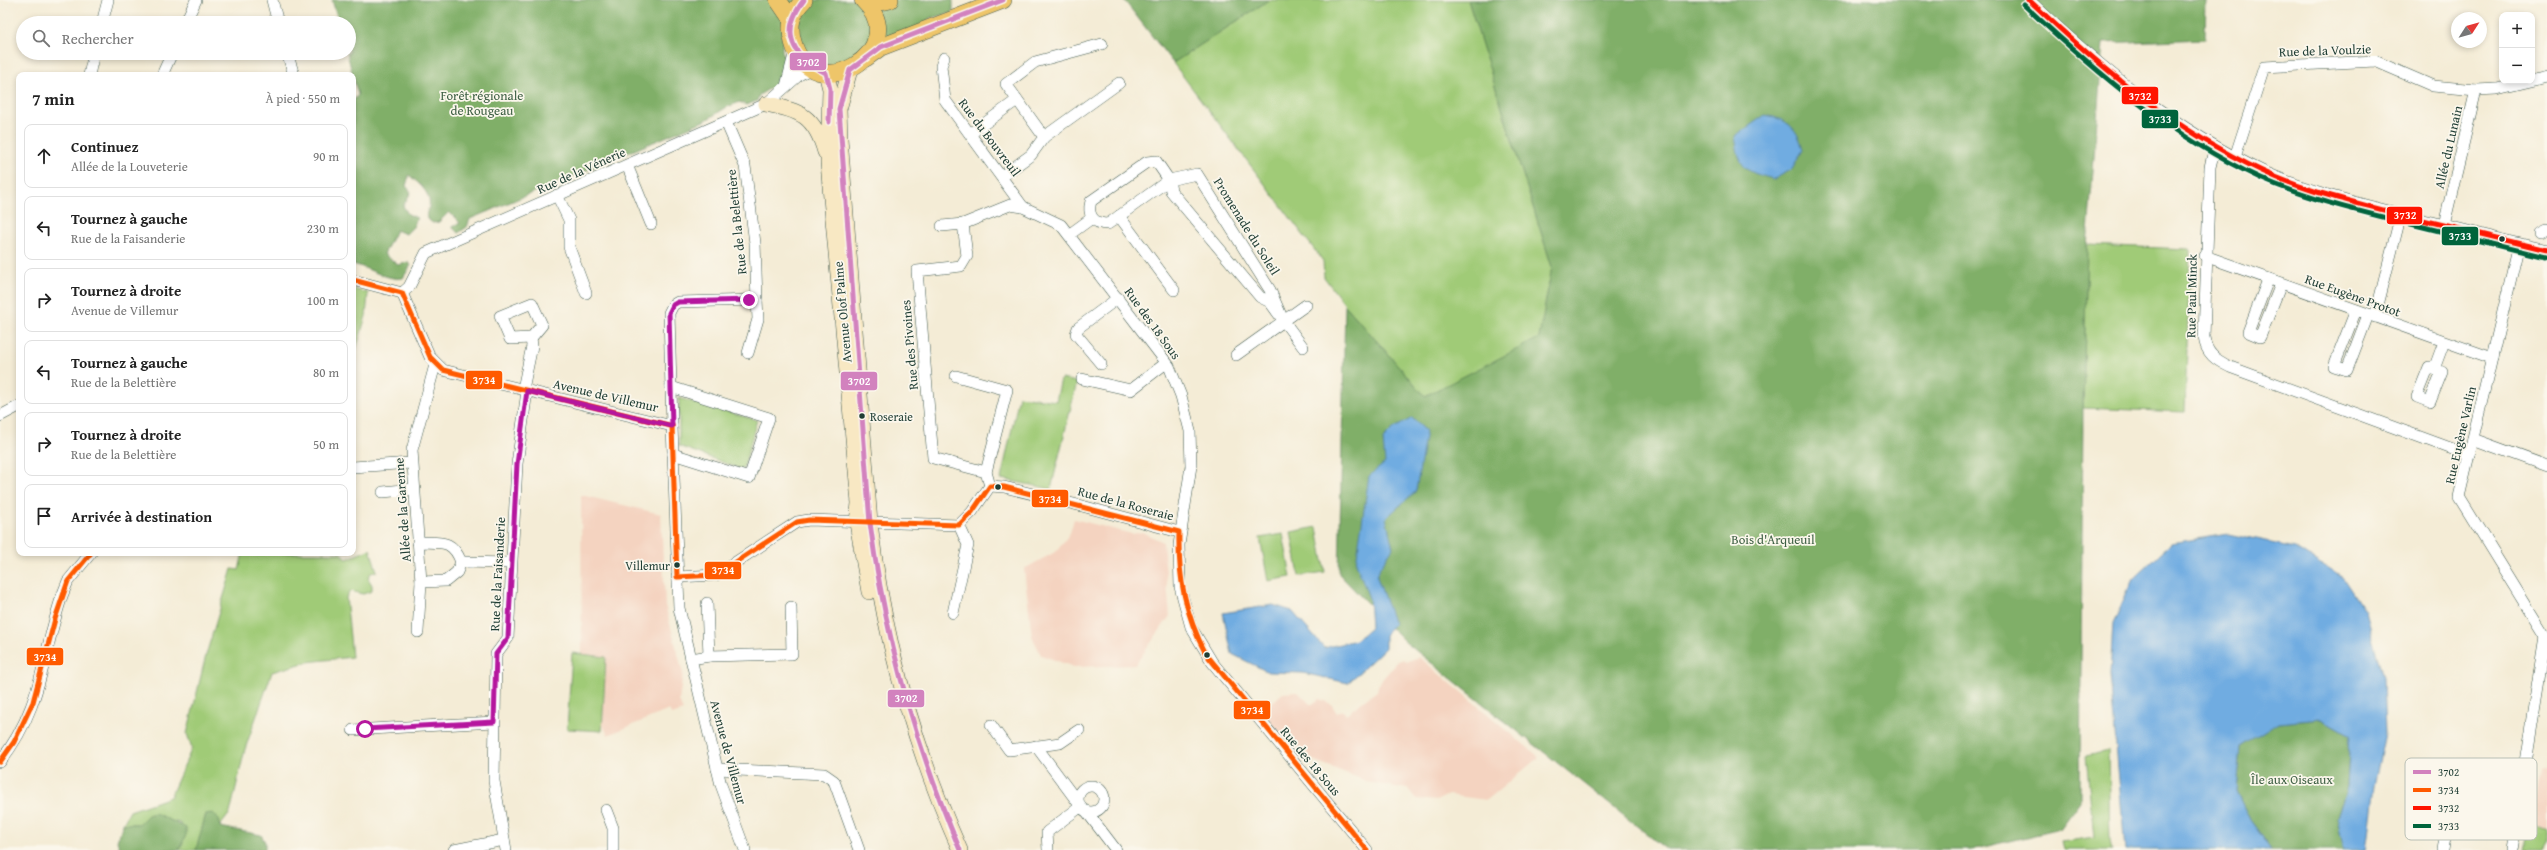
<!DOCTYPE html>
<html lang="fr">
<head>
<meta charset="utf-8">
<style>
  :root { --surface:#fff; --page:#f2f2f2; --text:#222; --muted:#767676; --line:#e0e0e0 }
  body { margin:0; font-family:"Gentium Book Plus",serif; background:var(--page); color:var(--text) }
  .controls { position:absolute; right:12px; top:12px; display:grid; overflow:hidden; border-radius:8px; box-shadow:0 2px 6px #0003 }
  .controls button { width:36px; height:36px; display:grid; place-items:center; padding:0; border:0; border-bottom:1px solid var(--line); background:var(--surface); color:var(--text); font:20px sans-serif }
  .compass { position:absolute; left:2451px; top:12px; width:36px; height:36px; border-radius:50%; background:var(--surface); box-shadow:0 2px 6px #0003; rotate:54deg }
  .stop { position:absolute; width:12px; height:12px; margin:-9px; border:3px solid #b5179e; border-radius:50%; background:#fff }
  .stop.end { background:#b5179e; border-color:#fff; box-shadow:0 1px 4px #0008 }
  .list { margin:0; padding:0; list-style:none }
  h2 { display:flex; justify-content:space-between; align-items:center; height:52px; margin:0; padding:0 16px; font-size:17px }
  h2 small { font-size:13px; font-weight:400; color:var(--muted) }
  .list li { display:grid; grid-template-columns:26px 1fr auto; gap:12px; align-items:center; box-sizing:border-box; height:64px; margin:0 8px 8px; padding:0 8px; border:1px solid var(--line); border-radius:8px }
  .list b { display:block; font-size:15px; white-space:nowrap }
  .list p { margin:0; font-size:13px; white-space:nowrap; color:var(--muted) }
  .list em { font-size:13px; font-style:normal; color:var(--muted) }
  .icon { flex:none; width:22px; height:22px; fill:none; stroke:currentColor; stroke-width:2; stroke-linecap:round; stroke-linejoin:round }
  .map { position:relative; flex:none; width:2547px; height:850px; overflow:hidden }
  .search { position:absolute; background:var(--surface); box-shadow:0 2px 6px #0003; left:16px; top:16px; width:340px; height:44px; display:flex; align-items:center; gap:10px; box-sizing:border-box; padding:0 14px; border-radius:22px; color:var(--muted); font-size:15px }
  .panel { position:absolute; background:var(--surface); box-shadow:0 2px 6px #0003; left:16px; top:72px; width:340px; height:484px; border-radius:8px }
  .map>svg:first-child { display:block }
  .built { fill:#f4d3c0 }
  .green { fill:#a0cb77; stroke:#608456 }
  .forest { fill:#80af68; stroke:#50764e }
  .water { fill:#70ace1; stroke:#48748a }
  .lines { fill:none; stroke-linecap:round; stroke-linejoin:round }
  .minor-casing { stroke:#3f574c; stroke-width:12 }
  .secondary-casing { stroke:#3f574c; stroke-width:16 }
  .primary-casing { stroke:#3f574c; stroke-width:18 }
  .minor { stroke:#fff; stroke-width:11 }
  .secondary { stroke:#f8e8c3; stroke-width:15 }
  .primary { stroke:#eec569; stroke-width:17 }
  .bus-1-casing { stroke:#fbf7ec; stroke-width:8 }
  .bus-2-casing { stroke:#fbf7ec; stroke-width:8 }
  .bus-3-casing { stroke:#fbf7ec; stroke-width:8 }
  .bus-4-casing { stroke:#fbf7ec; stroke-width:8 }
  .bus-1 { stroke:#d282be; stroke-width:5 }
  .bus-2 { stroke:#ff5a00; stroke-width:5 }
  .bus-3 { stroke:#ff1400; stroke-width:5 }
  .bus-4 { stroke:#00643c; stroke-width:5 }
  .route { stroke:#b5179e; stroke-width:5 }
  .bus-dot { fill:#1f3d34; stroke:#fbf7ec; stroke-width:1.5 }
  .labels { text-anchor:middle; stroke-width:3.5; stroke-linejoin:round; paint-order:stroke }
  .bus-label { font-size:12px; fill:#1f3d34; stroke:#fbf7ec; text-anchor:start }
  .street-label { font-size:13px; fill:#1f3d34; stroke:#fbf7ec }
  .park-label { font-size:13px; fill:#3f6045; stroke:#fbf7ec }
  .key { fill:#fbf7ec; stroke:#b9bfb5; stroke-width:1 }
  .key-label { font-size:11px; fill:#1f3d34 }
  .line-badge { stroke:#fbf7ec; stroke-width:1.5 }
  .badge-label { font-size:11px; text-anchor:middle; font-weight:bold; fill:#fff }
</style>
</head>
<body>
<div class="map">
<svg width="2547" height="850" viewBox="0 0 2547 850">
  <rect width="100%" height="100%" fill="#fbf7ec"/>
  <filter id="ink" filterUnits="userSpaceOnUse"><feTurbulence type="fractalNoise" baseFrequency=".025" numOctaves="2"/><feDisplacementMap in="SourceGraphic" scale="8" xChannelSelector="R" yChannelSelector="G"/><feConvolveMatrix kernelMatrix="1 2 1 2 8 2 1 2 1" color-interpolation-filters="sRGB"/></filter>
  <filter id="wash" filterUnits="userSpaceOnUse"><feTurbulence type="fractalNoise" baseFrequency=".012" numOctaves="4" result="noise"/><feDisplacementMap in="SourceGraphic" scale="16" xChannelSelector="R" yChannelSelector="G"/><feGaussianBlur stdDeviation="0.9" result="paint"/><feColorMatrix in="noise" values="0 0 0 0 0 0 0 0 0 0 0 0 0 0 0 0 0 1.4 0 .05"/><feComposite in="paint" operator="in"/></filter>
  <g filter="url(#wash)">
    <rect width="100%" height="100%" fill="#f4ecd6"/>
    <!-- built -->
    <g class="built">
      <polygon points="581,495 661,514 665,605 683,673 679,701 683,711 672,715 669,710 608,735 603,725 606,657 582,655"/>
      <polygon points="1074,519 1132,534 1142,532 1163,542 1170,616 1135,665 1074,667 1041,655 1032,636 1024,569 1057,551 1070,533"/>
      <polygon points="1419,657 1539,757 1487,800 1448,795 1436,801 1416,799 1408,789 1371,783 1313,760 1301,747 1295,750 1261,712 1283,693 1298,692 1311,705 1319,699 1331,704 1337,713 1342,710 1346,714 1377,691 1379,683 1399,660 1402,659 1408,661"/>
      <polygon points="2547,769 2547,832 2529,823 2539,772"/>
    </g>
    <!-- green -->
    <g class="green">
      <polygon points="1269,0 1468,0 1552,267 1539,339 1425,396 1345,305 1324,277 1323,261 1173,63"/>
      <polygon points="2087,245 2190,249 2185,412 2083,408"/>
      <polygon points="353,289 368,293 366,316 353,360"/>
      <polygon points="1061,379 1077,382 1051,489 1001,479 1019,396 1056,401"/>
      <polygon points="679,398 757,420 743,470 679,446"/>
      <polygon points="1317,527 1325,572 1299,576 1291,532"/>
      <polygon points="1283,534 1291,577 1268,581 1260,538"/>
      <polygon points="370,549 377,571 371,573 368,578 372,585 372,591 363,594 350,591 346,597 352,657 307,662 272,672 245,749 230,813 220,826 219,819 206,814 196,850 179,850 183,844 180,823 148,815 139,824 123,824 130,811 170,797 192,748 187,734 206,655 232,569 239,570 243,553 340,553 347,559"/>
      <polygon points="572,653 606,657 602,731 567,729"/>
      <polygon points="2108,751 2110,841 2112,850 2063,850 2061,842 2094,837 2086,756"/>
      <polygon points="2528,823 2547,833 2547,843 2543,850 2524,850"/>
    </g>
    <!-- forest -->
    <g class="forest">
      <path d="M332,0H953V13L930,18L922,28L848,66L813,64L784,22L782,50L787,71L784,80L759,95L757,101L746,105L740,102L727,107L706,120L470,219L467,227L458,233L452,227L460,223L449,212L439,222L433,223L427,219C426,213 427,212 429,207C432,193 418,183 409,175L406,186L411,192L403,206L408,214L417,218L413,227L406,234L396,230L384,254L398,265L408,262L411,265L403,278C388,281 369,268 353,264V101L358,95L347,53H349V23H339Z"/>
      <polygon points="1124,0 1269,0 1173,63"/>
      <polygon points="1468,0 2206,0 2205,39 2103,43 2087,246 2083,408 2080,802 2060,829 1971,850 1667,850 1404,641 1339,574 1345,305 1425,396 1539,338 1552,267"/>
      <polygon points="2322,719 2350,735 2347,787 2337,818 2344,850 2272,850 2250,820 2236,791 2240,747 2277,723"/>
      <polygon points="155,813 186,828 186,835 179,850 120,850 117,841 123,824 139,824 148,815"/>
      <polygon points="213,813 219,819 220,827 261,835 265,842 265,850 196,850 206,814"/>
    </g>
    <!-- water -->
    <g class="water">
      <path d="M1765,115C1787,119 1798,128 1803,150L1791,170L1774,179C1742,171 1740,168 1735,136Z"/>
      <polygon points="1412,418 1426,431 1416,491 1386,518 1393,548 1380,567 1377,577 1394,624 1385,635 1385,648 1348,683 1303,673 1268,672 1232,654 1223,613 1273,605 1292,611 1324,648 1356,640 1371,627 1369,598 1356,563 1369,476 1385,463 1383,439 1393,429"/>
      <polygon points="2228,534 2295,548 2343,578 2365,612 2383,678 2385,733 2374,786 2366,850 2344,850 2337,818 2347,787 2350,735 2322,719 2278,723 2240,747 2236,791 2250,820 2272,850 2125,850 2110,675 2113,623 2133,579 2171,543"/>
    </g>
  </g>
  <g filter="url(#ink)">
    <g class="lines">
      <!-- minor casing -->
      <g class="minor-casing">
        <g id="minor">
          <polyline points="272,0 278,23"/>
          <path d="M2029,0C2099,67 2174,129 2262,171C2306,191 2353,202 2400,214C2449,226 2498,239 2547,250"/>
          <polyline points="102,23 108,0"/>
          <polyline points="185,23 196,0"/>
          <polyline points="287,53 294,75"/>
          <polyline points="944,58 941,66 945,100 1023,207"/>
          <polyline points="89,75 94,53"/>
          <polyline points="162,75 172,53"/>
          <polyline points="786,86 795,51"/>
          <polyline points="970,134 1017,100"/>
          <polyline points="1044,137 1119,83"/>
          <path d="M2215,146L2210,167L2204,337C2206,354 2216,360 2230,367L2469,455"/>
          <polyline points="2235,157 2264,67 2375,61 2433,86 2476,90 2497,89 2547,77"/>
          <path d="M1156,161L1169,180L1108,224C1093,224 1087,215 1091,201L1147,162Z"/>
          <polyline points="627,165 651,224"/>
          <polygon points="1197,174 1270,290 1283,320 1270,302 1260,297 1171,191 1169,180"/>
          <polyline points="1002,176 1031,155 1044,137 1006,84 1035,62 1102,44"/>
          <polyline points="557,195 569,220 569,247 586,293"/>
          <polyline points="1119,216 1174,290"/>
          <polyline points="963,224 967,256 961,266 917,271 933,458 986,472 990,486"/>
          <polyline points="2444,225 2476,90"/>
          <polyline points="942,226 963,224 1010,205 1023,207 1061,225 1169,366 1181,396 1190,431 1191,466 1179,545 1180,587 1191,627 1212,662 1367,850"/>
          <polyline points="2541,232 2547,229"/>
          <polyline points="1070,234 1092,218"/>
          <polyline points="2519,244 2459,497 2545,636"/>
          <polyline points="2205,256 2492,358"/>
          <polyline points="353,280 402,293 430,357 443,370 672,426 679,608 721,785 745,850"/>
          <polyline points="2268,280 2248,332 2260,337 2281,284"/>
          <polyline points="402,293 409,287 426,253 766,104 799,75 812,68"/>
          <polygon points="532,303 542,325 531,338 510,339 500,316"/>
          <polyline points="2356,310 2334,366 2347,370 2368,315"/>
          <polyline points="2375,317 2398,226"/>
          <polyline points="1283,320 1303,347"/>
          <polyline points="748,353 758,319 757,300"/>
          <polyline points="1236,355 1306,305"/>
          <polyline points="1101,364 1076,334 1078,328 1118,298"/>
          <polygon points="2429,367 2442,372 2430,402 2417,397"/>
          <polyline points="2434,369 2444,342"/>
          <polyline points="956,376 1007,390 986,472"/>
          <polyline points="1082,379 1131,390 1166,363"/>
          <polyline points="671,387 769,418 749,478 673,454"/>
          <polyline points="523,389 532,346 531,338"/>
          <polyline points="0,416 19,406"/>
          <polyline points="672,426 669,313 673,305 678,302 757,300 755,243 745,166 726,122"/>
          <polyline points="2473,439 2547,466"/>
          <polyline points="353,467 411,463"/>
          <polyline points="383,492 413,489"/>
          <path d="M418,542C440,543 452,538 461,562L457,572L446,581L421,582"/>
          <polyline points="461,562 510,563"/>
          <polyline points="677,577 716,575 797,522 809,520 959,525 972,512 990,486 1004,487 1082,506 1179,532"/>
          <polyline points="953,613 968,545 959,525"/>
          <polyline points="418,632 421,582 412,450 435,365"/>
          <polyline points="709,656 792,654 791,607"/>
          <polyline points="691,659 709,656 707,603"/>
          <polyline points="991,725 1009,750 1060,743 1079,730"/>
          <polyline points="353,730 494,722"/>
          <polyline points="1036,746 1079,804"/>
          <path d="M0,762C43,707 41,658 62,596L68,581L91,553"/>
          <polyline points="717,769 824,774 834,781 859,850"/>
          <circle cx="1091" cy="799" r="13"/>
          <polyline points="606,810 613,828 613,850"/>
          <polyline points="1087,812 1116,850"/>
          <polyline points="454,850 504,840"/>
          <polyline points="506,850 494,781 496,654 508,638 517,464 527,391"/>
          <polyline points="1048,850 1047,832 1080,807"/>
          <polyline points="2443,850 2450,807"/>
          <polyline points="2511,850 2545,636"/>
        </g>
      </g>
      <!-- secondary casing -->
      <g class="secondary-casing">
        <g id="secondary">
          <path d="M850,70L839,109L840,138L870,523C883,635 914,747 960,850"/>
          <polyline points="826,73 830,89 828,162 831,198 859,503 857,523 869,592"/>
          <path d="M766,104C801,110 815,117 825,152"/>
        </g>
      </g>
      <!-- primary casing -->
      <g class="primary-casing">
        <g id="primary">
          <polyline points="778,0 791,19"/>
          <path d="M804,0C792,12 788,25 793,42C812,112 915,49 863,0"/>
          <polyline points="868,5 890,0"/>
          <polyline points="866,58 881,47 1003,0"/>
        </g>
      </g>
      <!-- minor -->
      <use href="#minor" class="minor"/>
      <!-- secondary -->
      <use href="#secondary" class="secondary"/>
      <!-- primary -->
      <use href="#primary" class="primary"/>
      <!-- bus-1 casing -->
      <g class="bus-1-casing">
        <g id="bus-1">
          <path d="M804,0C779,32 792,57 826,73L830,89L829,122"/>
          <path d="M960,850C915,744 885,637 870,523L839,109L850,70L881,47L1003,0"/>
        </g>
      </g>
      <!-- bus-2 casing -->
      <g class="bus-2-casing">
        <g id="bus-2">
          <path d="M353,280L402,293L430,357L443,370L672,426L677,577L716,575L797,522L809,520L959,525L972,512L990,486L1004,487L1179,532C1178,576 1185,615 1206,654L1367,850"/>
          <polyline points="0,762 14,742 33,702 55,619 68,581 91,553"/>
        </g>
      </g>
      <!-- bus-3 casing -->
      <g class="bus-3-casing">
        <path id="bus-3" d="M2029,0C2099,66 2174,130 2262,171C2304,191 2350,201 2394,213C2445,225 2496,238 2547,250"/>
      </g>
      <!-- bus-4 casing -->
      <g class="bus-4-casing">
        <path id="bus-4" d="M2024,5C2095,71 2171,137 2260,178C2307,199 2358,211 2407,223C2453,234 2499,246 2545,257"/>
      </g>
      <!-- bus-1 -->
      <use href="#bus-1" class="bus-1"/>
      <!-- bus-2 -->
      <use href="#bus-2" class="bus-2"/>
      <!-- bus-3 -->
      <use href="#bus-3" class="bus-3"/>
      <!-- bus-4 -->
      <use href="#bus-4" class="bus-4"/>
    </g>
  </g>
  <g class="lines" filter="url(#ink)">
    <!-- route -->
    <polyline class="route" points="365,729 494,722 496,654 508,638 517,464 527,391 672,426 669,313 673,305 678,302 749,300"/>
  </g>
  <!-- markers -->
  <g class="bus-dot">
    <circle cx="2502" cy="239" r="3.5"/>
    <circle cx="862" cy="416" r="3.5"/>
    <circle cx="998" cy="487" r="3.5"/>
    <circle cx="677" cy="565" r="3.5"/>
    <circle cx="1207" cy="655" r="3.5"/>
  </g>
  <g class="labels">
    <!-- bus labels -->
    <g class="bus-label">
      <text x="870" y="421">Roseraie</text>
      <text x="670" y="570" text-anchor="end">Villemur</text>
    </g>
    <!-- street labels -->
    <g class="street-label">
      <text transform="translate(2325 50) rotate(-2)" y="5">Rue de la Voulzie</text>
      <text transform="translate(990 137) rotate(53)" y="5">Rue du Bouvreuil</text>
      <text transform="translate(2448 147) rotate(-77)" y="5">Allée du Lunain</text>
      <text transform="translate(581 170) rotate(-24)" y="5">Rue de la Vénerie</text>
      <text transform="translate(736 222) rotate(-96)" y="5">Rue de la Belettière</text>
      <text transform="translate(1247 226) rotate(58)" y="5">Promenade du Soleil</text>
      <text transform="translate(2353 295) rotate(20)" y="5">Rue Eugène Protot</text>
      <text transform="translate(2191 296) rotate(-89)" y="5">Rue Paul Minck</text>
      <text transform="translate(842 312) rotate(-95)" y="5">Avenue Olof Palme</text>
      <text transform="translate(1153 323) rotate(54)" y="5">Rue des 18 Sous</text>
      <text transform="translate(909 345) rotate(-95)" y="5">Rue des Pivoines</text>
      <text transform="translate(606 395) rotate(13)" y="5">Avenue de Villemur</text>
      <text transform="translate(2460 435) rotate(-77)" y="5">Rue Eugène Varlin</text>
      <text transform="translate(1126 503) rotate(15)" y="5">Rue de la Roseraie</text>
      <text transform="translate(402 510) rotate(-94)" y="5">Allée de la Garenne</text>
      <text transform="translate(497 574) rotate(-87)" y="5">Rue de la Faisanderie</text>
      <text transform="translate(729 752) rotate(75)" y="5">Avenue de Villemur</text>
      <text transform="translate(1311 761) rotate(50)" y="5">Rue des 18 Sous</text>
    </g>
    <!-- park labels -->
    <g class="park-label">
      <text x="482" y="100">Forêt régionale<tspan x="482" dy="15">de Rougeau</tspan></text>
      <text x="1773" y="544">Bois d'Arqueuil</text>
      <text x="2292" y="784">Île aux Oiseaux</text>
    </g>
  </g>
  <!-- legend -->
  <rect x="2405" y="758" width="132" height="82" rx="6" class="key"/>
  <rect x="2413" y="770" width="18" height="4" fill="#d282be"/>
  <rect x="2413" y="788" width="18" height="4" fill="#ff5a00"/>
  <rect x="2413" y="806" width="18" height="4" fill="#ff1400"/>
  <rect x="2413" y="824" width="18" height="4" fill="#00643c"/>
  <g class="key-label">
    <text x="2438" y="776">3702</text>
    <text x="2438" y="794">3734</text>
    <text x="2438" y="812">3732</text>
    <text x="2438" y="830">3733</text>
  </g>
  <g class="line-badge">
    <rect x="789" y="52" width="38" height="19" rx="4" fill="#d282be"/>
    <rect x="2121" y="86" width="38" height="19" rx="4" fill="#ff1400"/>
    <rect x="2141" y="109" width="38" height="20" rx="4" fill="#00643c"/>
    <rect x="2386" y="206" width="37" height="19" rx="4" fill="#ff1400"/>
    <rect x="2441" y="226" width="38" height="20" rx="4" fill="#00643c"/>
    <rect x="465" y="370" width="38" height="20" rx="4" fill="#ff5a00"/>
    <rect x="840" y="371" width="38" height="20" rx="4" fill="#d282be"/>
    <rect x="1031" y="489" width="38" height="19" rx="4" fill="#ff5a00"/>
    <rect x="704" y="561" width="38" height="19" rx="4" fill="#ff5a00"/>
    <rect x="26" y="647" width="38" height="19" rx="4" fill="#ff5a00"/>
    <rect x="887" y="689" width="38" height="19" rx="4" fill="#d282be"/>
    <rect x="1233" y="700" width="38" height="20" rx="4" fill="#ff5a00"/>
  </g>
  <g class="badge-label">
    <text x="808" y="66">3702</text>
    <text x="2140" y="100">3732</text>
    <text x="2160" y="123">3733</text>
    <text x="2405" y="219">3732</text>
    <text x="2460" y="240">3733</text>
    <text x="484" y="384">3734</text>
    <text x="859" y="385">3702</text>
    <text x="1050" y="503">3734</text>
    <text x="723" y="574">3734</text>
    <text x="45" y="661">3734</text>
    <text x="906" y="702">3702</text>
    <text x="1252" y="714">3734</text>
  </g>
</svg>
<div class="controls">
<button>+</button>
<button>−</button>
</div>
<svg class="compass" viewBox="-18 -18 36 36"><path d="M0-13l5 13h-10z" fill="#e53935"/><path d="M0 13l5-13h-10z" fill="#767676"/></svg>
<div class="stop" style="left:365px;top:729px"></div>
<div class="stop end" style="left:749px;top:300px"></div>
<div class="search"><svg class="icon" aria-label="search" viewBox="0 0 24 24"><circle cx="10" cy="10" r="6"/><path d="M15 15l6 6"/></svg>Rechercher</div>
<section class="panel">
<h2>7 min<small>À pied · 550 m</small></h2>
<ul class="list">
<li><svg class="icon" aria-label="ahead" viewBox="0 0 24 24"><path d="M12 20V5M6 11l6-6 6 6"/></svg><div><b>Continuez</b><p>Allée de la Louveterie</p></div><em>90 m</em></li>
<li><svg class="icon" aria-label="left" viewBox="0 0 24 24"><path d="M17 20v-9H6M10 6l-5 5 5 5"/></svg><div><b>Tournez à gauche</b><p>Rue de la Faisanderie</p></div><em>230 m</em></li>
<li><svg class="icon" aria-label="right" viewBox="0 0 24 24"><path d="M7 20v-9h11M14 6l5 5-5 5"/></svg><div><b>Tournez à droite</b><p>Avenue de Villemur</p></div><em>100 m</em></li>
<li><svg class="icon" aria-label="left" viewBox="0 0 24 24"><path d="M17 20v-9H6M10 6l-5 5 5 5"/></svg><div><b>Tournez à gauche</b><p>Rue de la Belettière</p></div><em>80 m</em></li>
<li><svg class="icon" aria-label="right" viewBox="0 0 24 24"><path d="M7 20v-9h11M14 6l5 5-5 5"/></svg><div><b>Tournez à droite</b><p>Rue de la Belettière</p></div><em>50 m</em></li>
<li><svg class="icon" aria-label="arrive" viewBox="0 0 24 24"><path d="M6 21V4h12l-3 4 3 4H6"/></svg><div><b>Arrivée à destination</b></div></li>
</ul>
</section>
</div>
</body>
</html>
